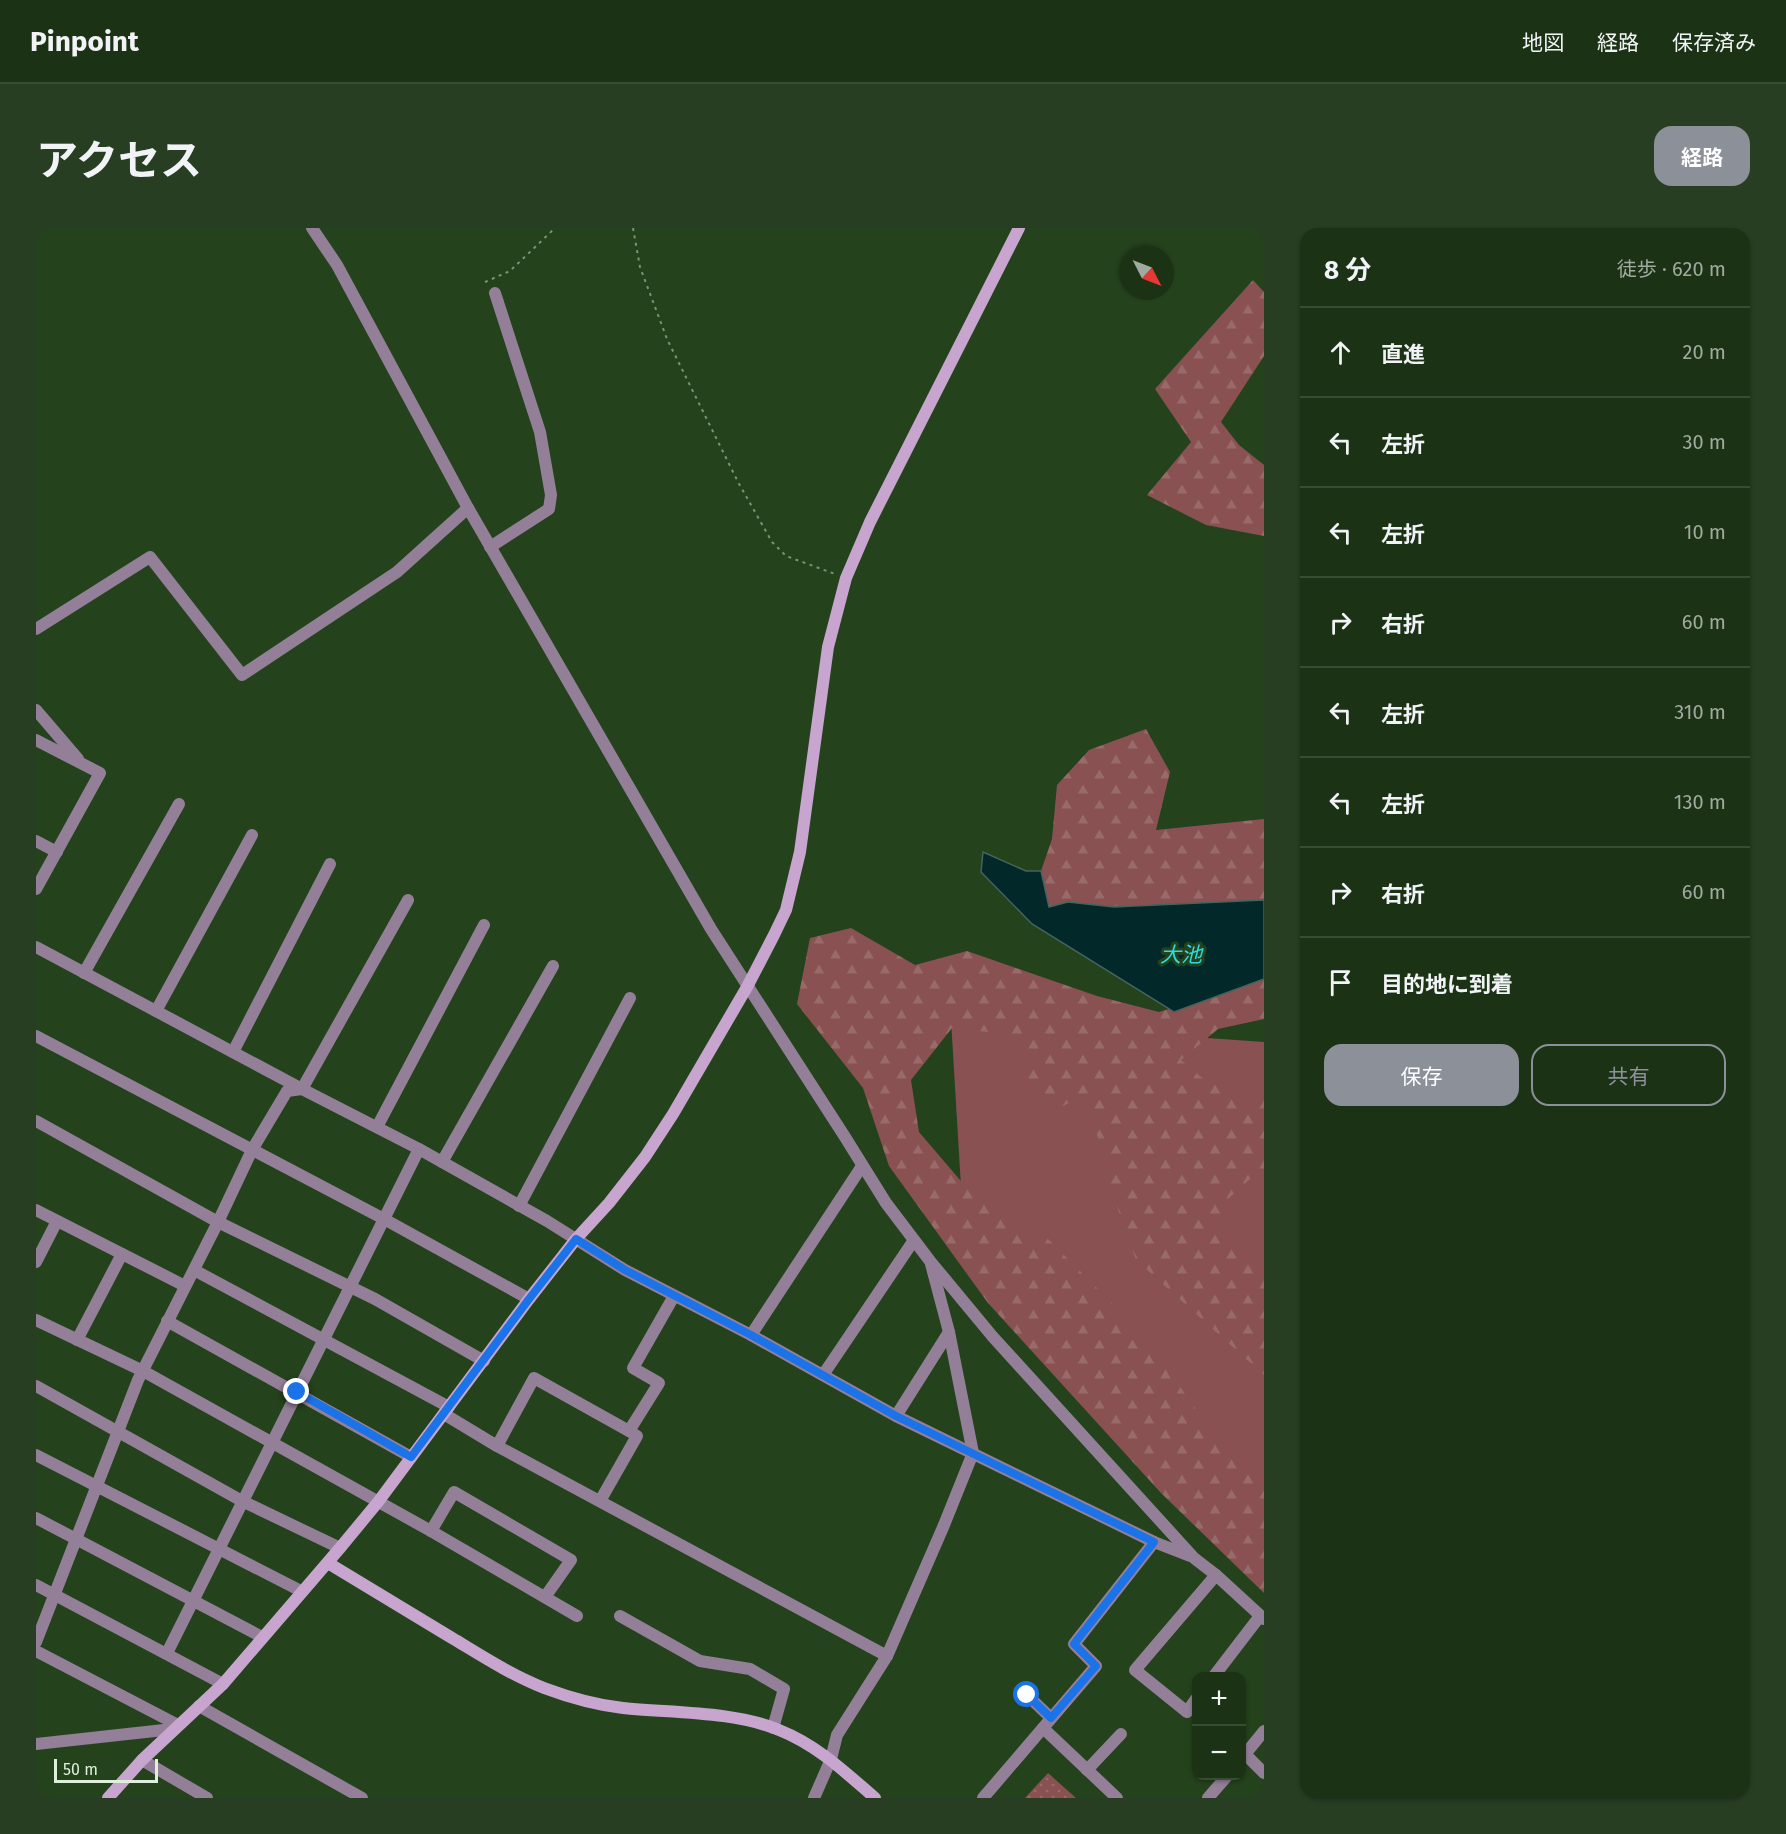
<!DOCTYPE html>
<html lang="ja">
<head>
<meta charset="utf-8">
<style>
  :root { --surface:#1b3215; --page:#283e22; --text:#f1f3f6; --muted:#a0aaa0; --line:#394d34; --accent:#8c9099 }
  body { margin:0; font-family:"Fira Sans","Noto Sans JP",sans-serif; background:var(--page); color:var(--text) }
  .controls { position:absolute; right:18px; bottom:18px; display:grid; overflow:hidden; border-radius:12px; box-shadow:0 2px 4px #0004 }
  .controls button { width:54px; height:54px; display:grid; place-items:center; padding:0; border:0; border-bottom:2px solid var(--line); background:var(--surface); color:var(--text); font:30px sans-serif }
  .compass { position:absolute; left:1084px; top:18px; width:54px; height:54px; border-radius:50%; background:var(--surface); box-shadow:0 2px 4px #0004; rotate:132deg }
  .scale { position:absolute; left:18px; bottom:15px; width:104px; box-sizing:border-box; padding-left:6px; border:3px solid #def0d9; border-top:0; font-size:16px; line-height:21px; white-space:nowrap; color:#def0d9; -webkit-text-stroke:4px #24421c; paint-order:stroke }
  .stop { position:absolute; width:18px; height:18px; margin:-14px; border:4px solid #1a73e8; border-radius:50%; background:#fff }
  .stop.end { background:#1a73e8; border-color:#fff; box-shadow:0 2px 6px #0008 }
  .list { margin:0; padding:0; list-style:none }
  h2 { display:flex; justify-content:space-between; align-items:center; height:78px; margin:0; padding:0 24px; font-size:26px }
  h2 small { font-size:20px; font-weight:400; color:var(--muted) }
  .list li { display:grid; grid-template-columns:39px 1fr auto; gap:18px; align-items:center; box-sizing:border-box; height:90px; padding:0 24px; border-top:2px solid var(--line) }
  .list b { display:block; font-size:22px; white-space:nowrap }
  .list em { font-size:20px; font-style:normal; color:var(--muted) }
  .actions { display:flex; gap:12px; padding:18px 24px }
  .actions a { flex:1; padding:14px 0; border:2px solid var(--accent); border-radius:18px; text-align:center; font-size:21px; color:var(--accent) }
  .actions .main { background:var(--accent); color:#fff }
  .icon { flex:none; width:33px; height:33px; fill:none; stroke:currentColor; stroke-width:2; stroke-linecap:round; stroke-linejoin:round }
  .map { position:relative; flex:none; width:1228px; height:1570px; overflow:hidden; border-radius:18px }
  header { display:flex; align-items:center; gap:36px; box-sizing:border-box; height:84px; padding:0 30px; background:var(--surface); border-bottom:2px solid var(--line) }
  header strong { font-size:28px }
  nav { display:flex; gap:33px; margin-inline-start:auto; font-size:21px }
  .intro { display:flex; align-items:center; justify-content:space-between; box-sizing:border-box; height:144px; padding:0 36px }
  h1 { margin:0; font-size:42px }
  .button { padding:15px 27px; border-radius:18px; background:var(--accent); color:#fff; font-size:21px; font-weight:700 }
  main { display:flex; gap:36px; padding:0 36px }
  aside { flex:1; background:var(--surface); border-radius:18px; box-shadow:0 2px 4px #0004 }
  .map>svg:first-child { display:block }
  .grass { fill:#895152 }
  .forest { fill:url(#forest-firs) }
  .park { fill:url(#park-dots) }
  .water { fill:#02282a; stroke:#44645e; stroke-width:1.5 }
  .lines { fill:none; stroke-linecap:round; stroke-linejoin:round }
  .path { stroke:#7c9475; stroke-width:2; stroke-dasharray:3 4.5; stroke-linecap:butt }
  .street { stroke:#947f99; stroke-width:12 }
  .secondary { stroke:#c7a5cf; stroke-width:12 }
  .route { stroke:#1a73e8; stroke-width:8 }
  .labels { text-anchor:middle; stroke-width:6; stroke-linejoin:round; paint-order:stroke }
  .water-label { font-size:21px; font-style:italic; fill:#2adce3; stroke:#24421c }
</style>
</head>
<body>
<header>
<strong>Pinpoint</strong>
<nav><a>地図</a><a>経路</a><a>保存済み</a></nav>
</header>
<div class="intro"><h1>アクセス</h1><a class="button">経路</a></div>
<main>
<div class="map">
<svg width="1228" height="1570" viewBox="0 0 1228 1570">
  <defs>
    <pattern id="forest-firs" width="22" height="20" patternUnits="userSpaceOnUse" patternTransform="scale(1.5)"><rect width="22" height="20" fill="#895152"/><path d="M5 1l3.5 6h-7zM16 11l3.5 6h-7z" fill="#996a6a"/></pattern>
    <pattern id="park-dots" width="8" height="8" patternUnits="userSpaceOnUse" patternTransform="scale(1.5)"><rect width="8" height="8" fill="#895152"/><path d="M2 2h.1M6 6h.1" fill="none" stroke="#996a6a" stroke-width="1.8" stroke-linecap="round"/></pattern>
  </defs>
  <rect width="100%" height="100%" fill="#24421c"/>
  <!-- grass -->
  <polygon class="grass" points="915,792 1228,814 1228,1295 927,992"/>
  <!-- forest -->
  <g class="forest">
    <polygon points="1217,52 1228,64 1228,128 1185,194 1203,217 1228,237 1228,308 1170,297 1111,267 1155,214 1119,161"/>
    <polygon points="1110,501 1134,544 1120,602 1228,591 1228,672 1078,679 1041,675 1012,679 1005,643 1016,611 1021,557 1053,522"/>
    <polygon points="815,700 879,737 931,723 1061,768 1123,784 1228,751 1228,791 1182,801 1145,832 1171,854 1228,873 1228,942 1225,941 1193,970 1187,998 1200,1025 1228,1041 1228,1147 1100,1032 1077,967 1050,865 1010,888 992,855 979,807 916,800 875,852 883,904 942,973 1012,1011 1103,1102 1178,1206 1228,1252 1228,1365 1125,1265 952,1075 853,938 827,860 761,776 774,710"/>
  </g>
  <!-- park -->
  <polygon class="park" points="1012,1545 1040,1570 989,1570"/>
  <!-- water -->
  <polygon class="water" points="947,624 990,643 1005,643 1013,679 1032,674 1078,679 1228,672 1228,751 1138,784 996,696 945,644"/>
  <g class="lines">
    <!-- path -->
    <g class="path">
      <polyline points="597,0 604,39 631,111 702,254 736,314 750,328 799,346"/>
      <polyline points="449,54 474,43 519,0"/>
    </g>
    <!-- street -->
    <g class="street">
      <polyline points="276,0 301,37 432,280 675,701 809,909 850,975 894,1033 957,1109 1158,1330 1180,1347 1228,1391"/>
      <polyline points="454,319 513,281 515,267 504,204 459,65"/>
      <polyline points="0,401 114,329 206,447 361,344 432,280"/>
      <polyline points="0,482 42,531"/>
      <polyline points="0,512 64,545 0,661"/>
      <polyline points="0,613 21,624"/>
      <polyline points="0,719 266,861 383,921 511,993 589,1042 715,1107 860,1188 1118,1314 1154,1328"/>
      <polyline points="48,745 143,576"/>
      <polyline points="120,783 216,607"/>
      <polyline points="0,808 348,991 493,1071"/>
      <polyline points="197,824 294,636"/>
      <polyline points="266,861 372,672"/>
      <polyline points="0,893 182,994 339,1071 448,1133"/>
      <polyline points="341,899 448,697"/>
      <polyline points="406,934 517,738"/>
      <polyline points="483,978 594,770"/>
      <polyline points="0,982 149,1058"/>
      <polyline points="0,1034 21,993"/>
      <polyline points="158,1042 413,1179"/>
      <polyline points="0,1092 107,1143 395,1303 541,1388"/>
      <polyline points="131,1093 375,1229"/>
      <polyline points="715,1107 826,938"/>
      <polyline points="41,1112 86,1026"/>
      <polyline points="787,1147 878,1012"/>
      <polyline points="0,1158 206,1273 304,1320"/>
      <polyline points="408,1186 461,1218 851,1428"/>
      <polyline points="860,1188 913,1104"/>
      <polyline points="461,1218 498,1150 593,1203"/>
      <polyline points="0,1227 265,1363"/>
      <polyline points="564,1273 601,1208 593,1203 623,1155 597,1140 638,1068"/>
      <polyline points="0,1290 226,1409"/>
      <polyline points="395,1303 418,1264 535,1332 509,1369"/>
      <polyline points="0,1357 187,1456"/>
      <polyline points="584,1388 664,1433 714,1441 748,1461 737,1500"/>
      <polyline points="0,1414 102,1152 182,994 216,922 251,863 266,861"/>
      <polyline points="0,1423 142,1497"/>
      <polyline points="131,1425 383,921"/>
      <polyline points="1178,1448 1224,1388"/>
      <polyline points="991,1467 1015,1490"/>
      <polyline points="1160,1471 1151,1484 1099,1442 1180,1347"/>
      <polyline points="163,1478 326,1570"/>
      <polyline points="1007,1500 1081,1570"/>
      <polyline points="0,1516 137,1501"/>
      <polyline points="1209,1526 1228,1545"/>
      <polyline points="1206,1530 1228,1503"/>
      <polyline points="106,1532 171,1570"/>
      <polyline points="1051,1542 1085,1506"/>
      <polyline points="778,1570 795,1531 801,1507 851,1428 908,1297 937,1225 913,1104 895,1036"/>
      <polyline points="947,1570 1060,1438 1038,1416 1118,1314"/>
      <polyline points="1172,1570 1191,1548"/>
    </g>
    <!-- secondary -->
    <g class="secondary">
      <path d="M292,1335C333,1360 374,1385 416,1410C446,1428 475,1447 508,1460C532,1469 560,1477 587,1480C635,1485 698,1483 743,1502C781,1517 809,1544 839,1570"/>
      <polyline points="72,1570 106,1532 187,1456 304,1320 342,1274 493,1071 540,1011 573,975 609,929 637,886 711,759 738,707 750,682 764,624 792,419 810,350 834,294 983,0"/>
    </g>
  </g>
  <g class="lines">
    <!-- route -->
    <polyline class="route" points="261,1164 375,1229 493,1071 540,1011 589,1042 715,1107 860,1188 1118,1314 1038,1416 1060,1438 1015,1490 991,1467"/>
  </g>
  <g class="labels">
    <!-- water labels -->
    <g class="water-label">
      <text x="1145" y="734">大池</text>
    </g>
  </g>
</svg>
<div class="controls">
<button>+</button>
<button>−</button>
</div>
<svg class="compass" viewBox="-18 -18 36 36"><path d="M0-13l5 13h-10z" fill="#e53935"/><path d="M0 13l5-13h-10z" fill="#a0aaa0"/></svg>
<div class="scale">50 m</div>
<div class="stop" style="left:991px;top:1467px"></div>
<div class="stop end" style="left:261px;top:1164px"></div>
</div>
<aside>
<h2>8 分<small>徒歩 · 620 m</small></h2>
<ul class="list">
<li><svg class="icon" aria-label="ahead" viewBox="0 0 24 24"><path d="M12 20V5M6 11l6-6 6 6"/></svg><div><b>直進</b></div><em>20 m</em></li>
<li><svg class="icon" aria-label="left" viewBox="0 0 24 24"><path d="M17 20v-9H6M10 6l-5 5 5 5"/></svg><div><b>左折</b></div><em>30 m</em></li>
<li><svg class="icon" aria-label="left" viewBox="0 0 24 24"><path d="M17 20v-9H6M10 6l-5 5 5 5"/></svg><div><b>左折</b></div><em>10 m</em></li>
<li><svg class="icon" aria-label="right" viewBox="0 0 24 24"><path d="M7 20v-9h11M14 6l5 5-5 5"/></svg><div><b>右折</b></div><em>60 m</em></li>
<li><svg class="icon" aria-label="left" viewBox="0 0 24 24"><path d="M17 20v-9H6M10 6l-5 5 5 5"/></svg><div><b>左折</b></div><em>310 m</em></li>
<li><svg class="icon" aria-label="left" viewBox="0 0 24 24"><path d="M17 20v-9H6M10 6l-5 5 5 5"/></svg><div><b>左折</b></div><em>130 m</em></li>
<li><svg class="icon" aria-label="right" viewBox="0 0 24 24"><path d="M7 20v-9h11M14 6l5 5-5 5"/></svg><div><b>右折</b></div><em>60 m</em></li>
<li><svg class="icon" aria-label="arrive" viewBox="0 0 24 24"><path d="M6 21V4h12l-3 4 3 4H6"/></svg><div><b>目的地に到着</b></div></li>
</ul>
<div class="actions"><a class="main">保存</a><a>共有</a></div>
</aside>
</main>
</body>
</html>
